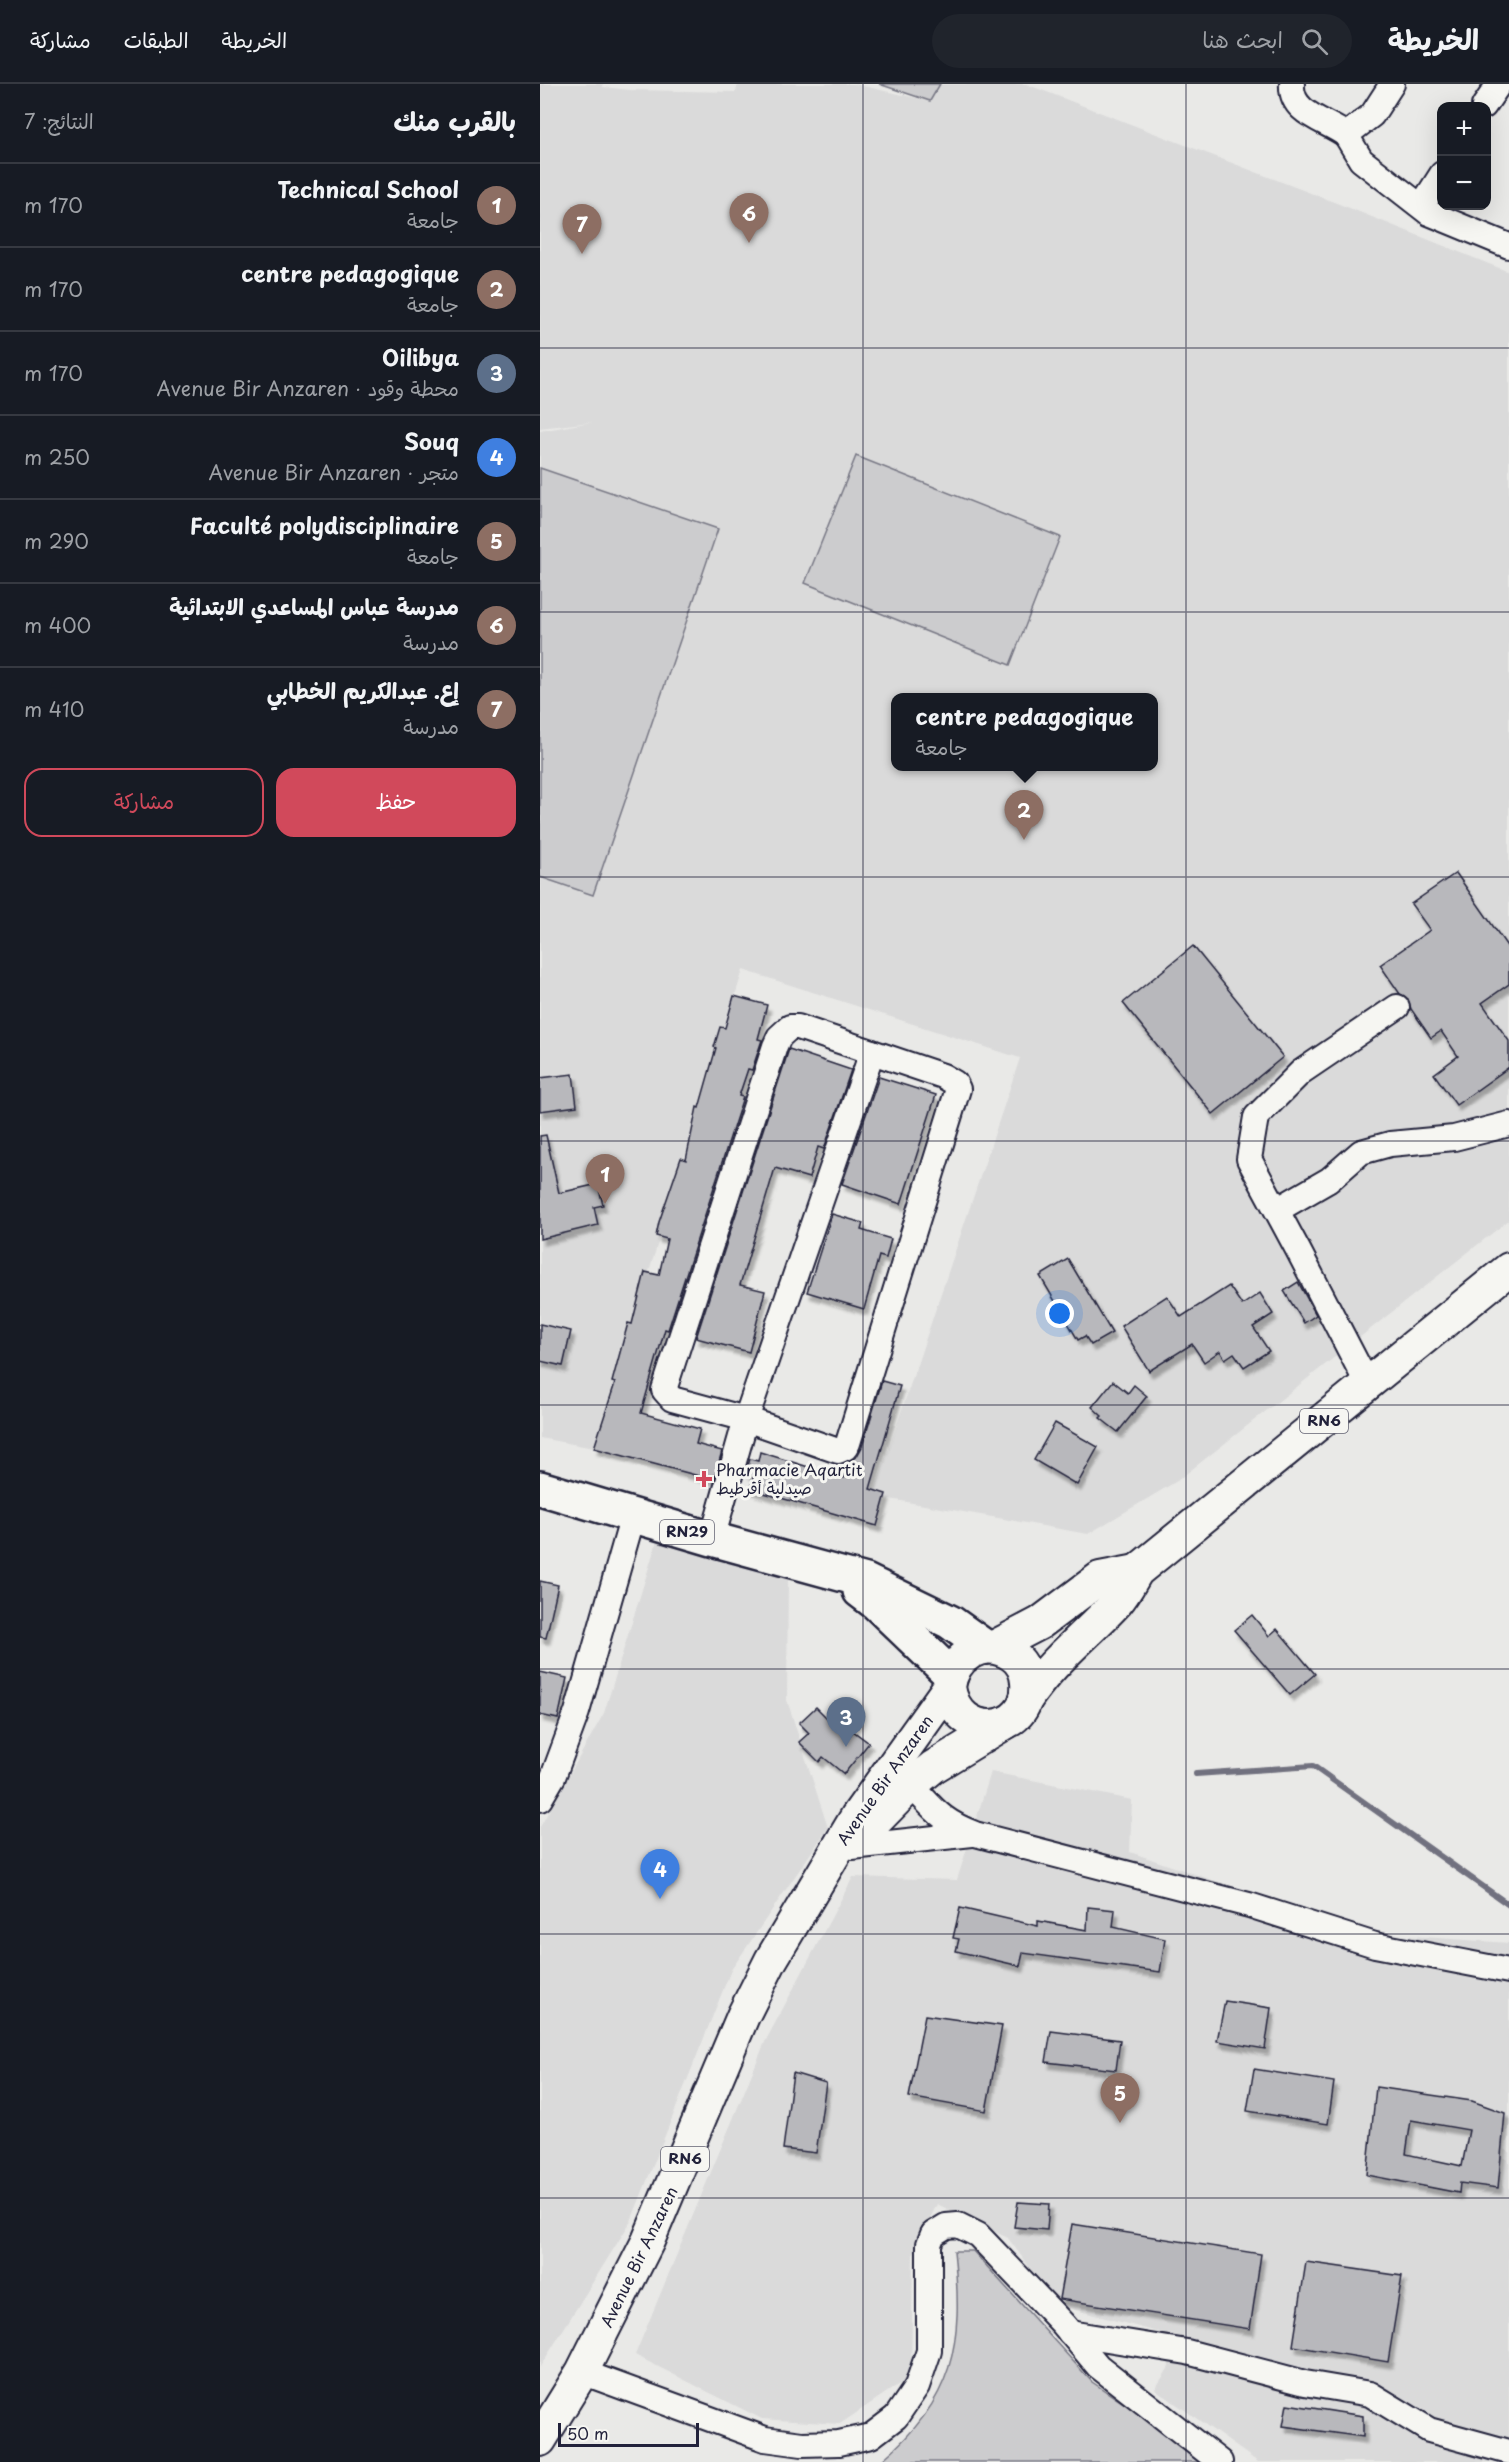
<!DOCTYPE html>
<html lang="ar">
<head>
<meta charset="utf-8">
<style>
  :root { --surface:#171b24; --page:#20242c; --text:#f1f3f6; --muted:#9ea1a6; --line:#363941; --accent:#d1495b }
  body { margin:0; font-family:"Playpen Sans","Playpen Sans Arabic",sans-serif; background:var(--page); color:var(--text); direction:rtl }
  .controls { position:absolute; right:18px; top:18px; display:grid; overflow:hidden; border-radius:12px; box-shadow:0 6px 24px #0002 }
  .controls button { width:54px; height:54px; display:grid; place-items:center; padding:0; border:0; border-bottom:2px solid var(--line); background:var(--surface); color:var(--text); font:30px sans-serif }
  .scale { position:absolute; left:18px; bottom:15px; width:141px; box-sizing:border-box; padding-left:6px; border:3px solid #22223b; border-top:0; font-size:16px; line-height:21px; white-space:nowrap; color:#22223b; -webkit-text-stroke:4px #f6f6f2; paint-order:stroke }
  .you { position:absolute; left:520px; top:1230px; width:21px; height:21px; margin:-15px; border:4px solid #fff; border-radius:50%; background:#1a73e8; box-shadow:0 0 0 9px #1a73e833 }
  .badge { display:grid; place-items:center; width:39px; height:39px; border-radius:50%; background:var(--accent); color:#fff; font-size:20px; font-weight:700 }
  .pin { position:absolute; translate:-50% -50px; filter:drop-shadow(0 2px 3px #0008) }
  .pin::after { content:''; position:absolute; top:32px; width:21px; height:18px; background:inherit; clip-path:polygon(0 0,100% 0,50% 100%) }
  .popup { position:absolute; left:351px; top:609px; width:267px; height:78px; box-sizing:border-box; display:grid; place-content:center; border-radius:12px; background:var(--surface); filter:drop-shadow(0 2px 4px #0005); font-size:20px; white-space:nowrap; color:var(--muted) }
  .popup b { font-size:22px; color:var(--text) }
  .popup::after { content:''; position:absolute; left:50%; top:100%; margin-left:-12px; border:12px solid transparent; border-top-color:var(--surface) }
  .list { margin:0; padding:0; list-style:none }
  h2 { display:flex; justify-content:space-between; align-items:center; height:78px; margin:0; padding:0 24px; font-size:26px }
  h2 small { font-size:20px; font-weight:400; color:var(--muted) }
  .list li { display:grid; grid-template-columns:39px 1fr auto; gap:18px; align-items:center; box-sizing:border-box; height:84px; padding:0 24px; border-top:2px solid var(--line) }
  .list b { display:block; font-size:22px; white-space:nowrap }
  .list p { margin:0; font-size:20px; white-space:nowrap; color:var(--muted) }
  .list em { font-size:20px; font-style:normal; color:var(--muted) }
  .actions { display:flex; gap:12px; padding:18px 24px }
  .actions a { flex:1; padding:14px 0; border:2px solid var(--accent); border-radius:18px; text-align:center; font-size:21px; color:var(--accent) }
  .actions .main { background:var(--accent); color:#fff }
  .icon { flex:none; width:33px; height:33px; fill:none; stroke:currentColor; stroke-width:2; stroke-linecap:round; stroke-linejoin:round }
  .map { position:relative; flex:none; width:969px; height:2378px; overflow:hidden; direction:ltr }
  header { display:flex; align-items:center; gap:36px; box-sizing:border-box; height:84px; padding:0 30px; background:var(--surface); border-bottom:2px solid var(--line) }
  header strong { font-size:28px }
  nav { display:flex; gap:33px; margin-inline-start:auto; font-size:21px }
  .search { width:420px; height:54px; background:var(--page); display:flex; align-items:center; gap:15px; box-sizing:border-box; padding:0 21px; border-radius:33px; color:var(--muted); font-size:22px }
  main { display:flex }
  aside { flex:1; background:var(--surface) }
  .map>svg:first-child { display:block }
  .built { fill:#dadada; fill-rule:evenodd }
  .green { fill:#ccccce; stroke:#777784; stroke-width:1.5 }
  .lines { fill:none; stroke-linecap:round; stroke-linejoin:round }
  .stream { stroke:#71717f; stroke-width:6 }
  .building { fill:#b8b8bc; stroke:#22223b; stroke-width:1.5; fill-rule:evenodd; filter:url(#shadow) }
  .minor-casing { stroke:#22223b; stroke-width:28 }
  .major-casing { stroke:#22223b; stroke-width:36 }
  .highway-casing { stroke:#22223b; stroke-width:38 }
  .minor { stroke:#f6f6f2; stroke-width:24 }
  .major { stroke:#f6f6f2; stroke-width:32 }
  .highway { stroke:#f6f6f2; stroke-width:33 }
  .grid { fill:none; stroke:#22223b; stroke-width:1.5; stroke-opacity:0.55 }
  .poi-dot { fill:#d1495b; stroke:#f6f6f2; stroke-width:2 }
  .labels { text-anchor:middle; stroke-width:6; stroke-linejoin:round; paint-order:stroke }
  .shield { fill:#f6f6f2; stroke:#626272; stroke-width:1.5 }
  .shield-label { font-size:15px; font-weight:bold; fill:#22223b }
  .poi-label { font-size:16px; fill:#22223b; stroke:#f6f6f2; text-anchor:start }
  .street-label { font-size:16px; fill:#22223b; stroke:#f6f6f2 }
</style>
</head>
<body>
<header>
<strong>الخريطة</strong>
<div class="search"><svg class="icon" aria-label="search" viewBox="0 0 24 24"><circle cx="10" cy="10" r="6"/><path d="M15 15l6 6"/></svg>ابحث هنا</div>
<nav><a>الخريطة</a><a>الطبقات</a><a>مشاركة</a></nav>
</header>
<main>
<div class="map">
<svg width="969" height="2378" viewBox="0 0 969 2378">
  <defs>
    <filter id="shadow"><feDropShadow dx="3.5" dy="6" stdDeviation="1.5" flood-color="#0004"/></filter>
  </defs>
  <rect width="100%" height="100%" fill="#e9e9e7"/>
  <filter id="ink" filterUnits="userSpaceOnUse"><feTurbulence type="fractalNoise" baseFrequency=".0167" numOctaves="2"/><feDisplacementMap in="SourceGraphic" scale="12" xChannelSelector="R" yChannelSelector="G"/><feConvolveMatrix kernelMatrix="1 2 1 2 8 2 1 2 1" color-interpolation-filters="sRGB"/></filter>
  <g filter="url(#ink)">
    <!-- built -->
    <g class="built">
      <path d="M0,0H63V3L91,6L196,8L198,0H314L390,17L400,0H486L812,125L969,188V1136L637,1397L548,1450L333,1412L480,974L203,886L54,1364L0,1354V347L52,338L0,344ZM355,614H613V682H355Z"/>
      <polygon points="121,1444 248,1492 247,1616 288,1744 191,1886 91,2137 0,2283 0,1743 64,1629"/>
      <polygon points="451,1688 592,1716 590,1768 690,1802 840,1850 969,1859 969,2378 718,2378 615,2305 629,2283 625,2250 517,2221 468,2154 397,2120 373,2170 371,2292 300,2340 222,2335 95,2271 225,1958 313,1793 417,1796"/>
    </g>
    <!-- green -->
    <g class="green">
      <polygon points="339,0 400,0 390,17"/>
      <polygon points="316,372 520,453 470,581 265,499"/>
      <polygon points="0,384 178,445 53,811 0,793"/>
      <path d="M414,2167H433L552,2298L671,2378H340C414,2315 424,2261 414,2167Z"/>
    </g>
    <g class="lines">
      <!-- stream -->
      <polyline class="stream" points="656,1690 773,1682 969,1821"/>
    </g>
    <!-- building -->
    <g class="building">
      <polygon points="916,789 969,865 969,900 942,919 969,957 969,983 916,1021 894,990 918,972 901,947 891,954 871,925 868,915 860,910 840,881 890,846 871,820"/>
      <polygon points="653,862 743,973 673,1030 583,919"/>
      <polygon points="194,912 227,921 218,955 222,956 212,986 208,985 199,1012 203,1013 128,1246 125,1245 101,1329 160,1345 156,1360 182,1367 174,1396 54,1364 75,1299 72,1298 88,1239 92,1240 105,1188 119,1191 127,1155 116,1152 119,1138 141,1074 146,1076 157,1023 159,1024 176,964 174,963 180,943 185,944"/>
      <polygon points="249,965 311,986 284,1065 278,1063 269,1094 235,1084 200,1201 225,1207 209,1268 156,1254"/>
      <polygon points="33,990 37,1022 0,1027 0,994"/>
      <polygon points="339,993 396,1011 361,1120 302,1100"/>
      <polygon points="6,1051 19,1109 58,1100 63,1121 54,1123 58,1141 0,1155 0,1052"/>
      <polygon points="292,1130 323,1139 321,1146 351,1155 346,1174 339,1172 324,1225 267,1208"/>
      <polygon points="528,1175 572,1249 551,1261 545,1252 538,1256 500,1192"/>
      <polygon points="758,1198 776,1231 764,1239 744,1207"/>
      <polygon points="689,1202 702,1221 720,1209 733,1230 713,1243 729,1267 704,1283 694,1269 685,1275 680,1267 664,1278 652,1260 609,1287 581,1242 627,1212 641,1233"/>
      <polygon points="0,1240 31,1247 23,1282 0,1277"/>
      <polygon points="342,1297 360,1302 330,1405 346,1410 337,1442 210,1405 214,1391 206,1388 210,1375 218,1377 220,1368 304,1394 308,1378 317,1372 322,1363"/>
      <polygon points="573,1297 588,1309 594,1301 607,1312 578,1348 560,1334 562,1332 552,1323"/>
      <polygon points="515,1339 558,1363 537,1401 494,1376"/>
      <polygon points="0,1497 18,1501 6,1554 0,1553"/>
      <polygon points="712,1531 729,1552 737,1545 775,1590 750,1611 694,1546"/>
      <polygon points="0,1588 27,1594 18,1635 0,1631"/>
      <polygon points="276,1623 307,1654 313,1647 329,1659 304,1690 283,1673 279,1678 259,1658 269,1649 259,1639"/>
      <polygon points="548,1823 575,1826 573,1843 625,1855 620,1888 483,1869 480,1882 416,1867 419,1855 413,1854 420,1824 498,1842 498,1837 547,1846"/>
      <polygon points="685,1917 731,1924 725,1965 677,1957"/>
      <polygon points="385,1931 462,1942 446,2027 369,2013"/>
      <polygon points="511,1947 580,1956 576,1986 506,1978"/>
      <polygon points="714,1985 794,1998 788,2040 707,2027"/>
      <polygon points="253,1989 286,1999 276,2069 243,2065"/>
      <path d="M836,2003L932,2017L965,2029L958,2104L920,2099L919,2109L827,2091ZM871,2036L929,2046L922,2082L866,2070Z"/>
      <polygon points="478,2118 509,2120 507,2146 474,2143"/>
      <polygon points="532,2140 721,2170 710,2245 519,2215"/>
      <polygon points="766,2178 862,2192 848,2278 753,2262"/>
      <polygon points="747,2320 823,2332 823,2353 743,2342"/>
    </g>
    <g class="lines">
      <!-- minor casing -->
      <g class="minor-casing">
        <g id="minor">
          <path d="M752,0C750,30 786,36 806,51L832,31L852,0"/>
          <polyline points="944,22 959,0"/>
          <polyline points="806,51 821,76 889,129 969,162"/>
          <polyline points="884,123 886,115 902,90"/>
          <polygon points="250,943 258,943 403,992 415,999 418,1005 308,1359 305,1364 298,1367 206,1335 132,1315 124,1306 235,962 239,953"/>
          <polyline points="737,1126 789,1096 821,1068 850,1060 914,1054 969,1040"/>
          <polyline points="828,1301 758,1166 709,1075 716,1033 761,988 857,923"/>
          <polyline points="172,1455 206,1335 332,968"/>
          <path d="M371,1701C395,1726 401,1737 435,1750L709,1821L835,1861L969,1887"/>
          <polyline points="0,1715 13,1693 37,1628 93,1432"/>
          <polyline points="312,1763 432,1750"/>
          <polyline points="530,2249 647,2268 765,2299 830,2310 889,2346 969,2368"/>
          <polyline points="42,2288 225,2355 262,2360 299,2359 331,2352 356,2333 377,2302 389,2267 389,2160 393,2150 406,2142 418,2141 438,2151 523,2240 558,2282 680,2378"/>
        </g>
      </g>
      <!-- major casing -->
      <g class="major-casing">
        <g id="major">
          <polyline points="454,1563 500,1539 560,1494 597,1487"/>
          <path d="M485,1617C513,1575 544,1554 577,1518C585,1509 591,1497 597,1487L969,1185"/>
          <polyline points="323,1750 371,1701 393,1683 465,1639"/>
          <path d="M0,2356L42,2288L108,2157L203,1932L231,1876L317,1732L409,1603C413,1572 443,1552 472,1571C481,1577 486,1587 487,1598C492,1652 417,1659 409,1603"/>
        </g>
      </g>
      <!-- highway casing -->
      <g class="highway-casing">
        <g id="highway">
          <polyline points="0,1404 172,1455 326,1497 410,1538 445,1563"/>
          <polyline points="320,1507 337,1520 411,1591"/>
        </g>
      </g>
      <!-- minor -->
      <use href="#minor" class="minor"/>
      <!-- major -->
      <use href="#major" class="major"/>
      <!-- highway -->
      <use href="#highway" class="highway"/>
    </g>
  </g>
  <!-- grid -->
  <path class="grid" d="M323,0V2378M646,0V2378M0,264H969M0,528H969M0,793H969M0,1057H969M0,1321H969M0,1585H969M0,1850H969M0,2114H969"/>
  <!-- markers -->
  <path class="poi-dot" d="M161 1386h6v6h6v6h-6v6h-6v-6h-6v-6h6z"/>
  <g class="labels">
    <!-- shield labels -->
    <g class="shield">
      <rect x="760" y="1325" width="48" height="24" rx="4.5"/>
      <rect x="120" y="1436" width="54" height="24" rx="4.5"/>
      <rect x="121" y="2063" width="48" height="24" rx="4.5"/>
    </g>
    <g class="shield-label">
      <text x="784" y="1342">RN6</text>
      <text x="147" y="1453">RN29</text>
      <text x="145" y="2080">RN6</text>
    </g>
    <!-- poi labels -->
    <g class="poi-label">
      <text x="176" y="1392">Pharmacie Aqartit<tspan x="176" dy="18">صيدلية أقرطيط</tspan></text>
    </g>
    <!-- street labels -->
    <g class="street-label">
      <text transform="translate(345 1696) rotate(-55)" y="6">Avenue Bir Anzaren</text>
      <text transform="translate(99 2173) rotate(-64)" y="6">Avenue Bir Anzaren</text>
    </g>
  </g>
</svg>
<div class="controls">
<button>+</button>
<button>−</button>
</div>
<div class="scale">50 m</div>
<div class="you"></div>
<div class="pin badge" style="left:65px;top:1120px;background:#8d6e63">1</div>
<div class="pin badge" style="left:484px;top:756px;background:#8d6e63">2</div>
<div class="popup"><b>centre pedagogique</b>جامعة</div>
<div class="pin badge" style="left:306px;top:1663px;background:#5c6f8a">3</div>
<div class="pin badge" style="left:120px;top:1815px;background:#3f7fe0">4</div>
<div class="pin badge" style="left:580px;top:2039px;background:#8d6e63">5</div>
<div class="pin badge" style="left:209px;top:159px;background:#8d6e63">6</div>
<div class="pin badge" style="left:42px;top:170px;background:#8d6e63">7</div>
</div>
<aside>
<h2>بالقرب منك<small>النتائج: 7</small></h2>
<ul class="list">
<li><span class="badge" style="background:#8d6e63">1</span><div><b>Technical School</b><p>جامعة</p></div><em>170 m</em></li>
<li><span class="badge" style="background:#8d6e63">2</span><div><b>centre pedagogique</b><p>جامعة</p></div><em>170 m</em></li>
<li><span class="badge" style="background:#5c6f8a">3</span><div><b>Oilibya</b><p>محطة وقود · Avenue Bir Anzaren</p></div><em>170 m</em></li>
<li><span class="badge" style="background:#3f7fe0">4</span><div><b>Souq</b><p>متجر · Avenue Bir Anzaren</p></div><em>250 m</em></li>
<li><span class="badge" style="background:#8d6e63">5</span><div><b>Faculté polydisciplinaire</b><p>جامعة</p></div><em>290 m</em></li>
<li><span class="badge" style="background:#8d6e63">6</span><div><b>مدرسة عباس المساعدي الابتدائية</b><p>مدرسة</p></div><em>400 m</em></li>
<li><span class="badge" style="background:#8d6e63">7</span><div><b>إع. عبدالكريم الخطابي</b><p>مدرسة</p></div><em>410 m</em></li>
</ul>
<div class="actions"><a class="main">حفظ</a><a>مشاركة</a></div>
</aside>
</main>
</body>
</html>
